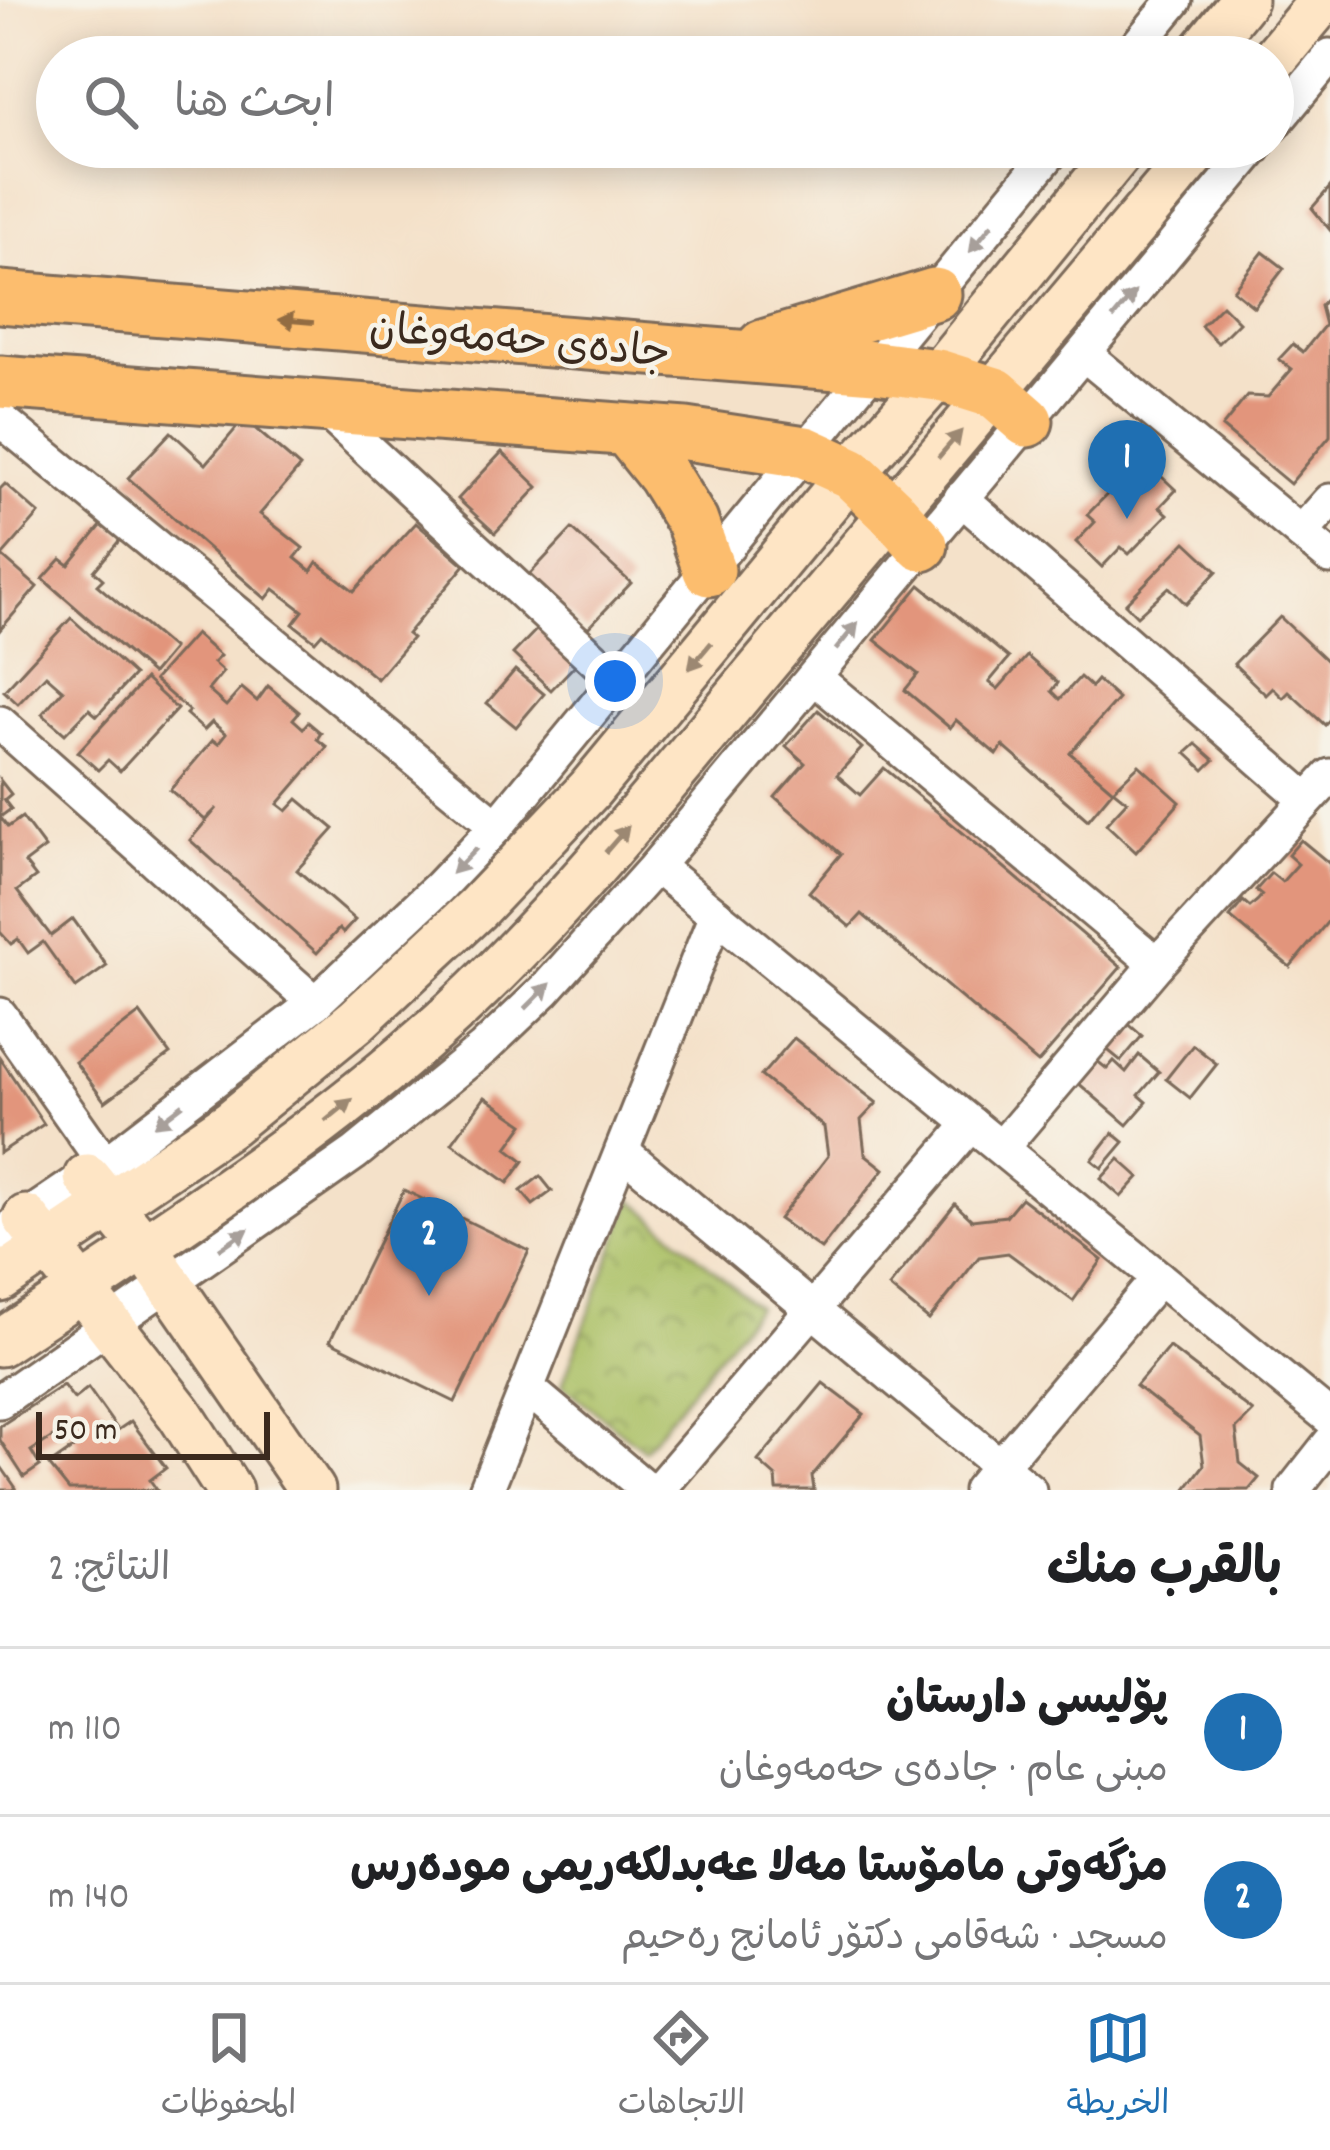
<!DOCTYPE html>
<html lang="ar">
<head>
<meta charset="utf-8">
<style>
  :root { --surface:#fff; --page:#f6f6f6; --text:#202124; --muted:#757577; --line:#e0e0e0; --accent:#1f6fb2 }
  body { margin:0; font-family:Dekko,"Playpen Sans Arabic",sans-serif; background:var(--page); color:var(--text); direction:rtl }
  .scale { position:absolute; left:36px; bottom:30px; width:234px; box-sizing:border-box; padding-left:12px; border:6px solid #3b2a1e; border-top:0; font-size:33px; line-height:42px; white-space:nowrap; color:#3b2a1e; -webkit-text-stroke:9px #f7f3e8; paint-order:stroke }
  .you { position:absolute; left:615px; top:681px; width:42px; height:42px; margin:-30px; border:9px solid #fff; border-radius:50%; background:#1a73e8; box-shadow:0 0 0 18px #1a73e833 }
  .badge { display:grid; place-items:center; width:78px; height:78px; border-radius:50%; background:var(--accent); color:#fff; font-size:39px; font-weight:700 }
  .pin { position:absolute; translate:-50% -99px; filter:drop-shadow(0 3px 6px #0008) }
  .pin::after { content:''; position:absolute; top:63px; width:42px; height:36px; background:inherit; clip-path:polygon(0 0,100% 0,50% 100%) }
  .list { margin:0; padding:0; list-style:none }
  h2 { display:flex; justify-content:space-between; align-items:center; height:156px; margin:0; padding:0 48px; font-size:51px }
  h2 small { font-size:39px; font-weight:400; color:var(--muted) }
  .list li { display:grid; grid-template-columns:78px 1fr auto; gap:36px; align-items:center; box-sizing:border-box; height:168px; padding:0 48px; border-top:3px solid var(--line) }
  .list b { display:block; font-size:45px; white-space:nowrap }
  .list p { margin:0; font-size:39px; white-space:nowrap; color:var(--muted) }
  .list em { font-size:39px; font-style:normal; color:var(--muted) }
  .icon { flex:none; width:66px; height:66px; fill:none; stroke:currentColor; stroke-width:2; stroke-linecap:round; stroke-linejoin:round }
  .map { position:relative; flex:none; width:1330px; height:1490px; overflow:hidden; direction:ltr }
  .search { position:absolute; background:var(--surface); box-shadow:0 6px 30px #0003; left:36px; right:36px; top:36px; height:132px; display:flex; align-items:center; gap:30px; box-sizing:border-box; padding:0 42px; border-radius:66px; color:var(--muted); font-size:45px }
  .sheet { height:492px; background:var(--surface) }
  nav { display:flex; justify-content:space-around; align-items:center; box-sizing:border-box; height:168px; border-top:3px solid var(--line); background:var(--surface); font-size:33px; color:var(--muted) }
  nav a { display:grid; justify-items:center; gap:6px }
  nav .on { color:var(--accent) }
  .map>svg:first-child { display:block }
  .park { fill:url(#park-crowns); stroke:#727542; stroke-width:3 }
  .building { fill:#e2957b }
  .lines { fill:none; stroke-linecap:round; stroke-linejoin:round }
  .street-casing { stroke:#7c6a5a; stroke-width:39 }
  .secondary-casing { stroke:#7c6a5a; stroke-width:51 }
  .primary-casing { stroke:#7c6a5a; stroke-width:57 }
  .street { stroke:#fff; stroke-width:33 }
  .secondary { stroke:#fee5c5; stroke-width:45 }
  .primary { stroke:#fcbd6e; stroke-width:51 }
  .oneway { fill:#a79f9a }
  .oneway2 { fill:#926c42 }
  .oneway3 { fill:#9c8872 }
  .labels { text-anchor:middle; stroke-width:9; stroke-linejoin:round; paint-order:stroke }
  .street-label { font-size:42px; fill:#3b2a1e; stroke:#f7f3e8 }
</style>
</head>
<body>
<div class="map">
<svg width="1330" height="1490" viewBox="0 0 1330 1490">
  <defs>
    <pattern id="park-crowns" width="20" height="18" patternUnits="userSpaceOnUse" patternTransform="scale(3)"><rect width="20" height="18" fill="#aac065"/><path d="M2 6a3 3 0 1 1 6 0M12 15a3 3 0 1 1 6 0" fill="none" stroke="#8c9c53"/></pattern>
  </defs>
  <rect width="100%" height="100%" fill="#f7f3e8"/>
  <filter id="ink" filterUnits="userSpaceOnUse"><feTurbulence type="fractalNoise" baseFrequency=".00833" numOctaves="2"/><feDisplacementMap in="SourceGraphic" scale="24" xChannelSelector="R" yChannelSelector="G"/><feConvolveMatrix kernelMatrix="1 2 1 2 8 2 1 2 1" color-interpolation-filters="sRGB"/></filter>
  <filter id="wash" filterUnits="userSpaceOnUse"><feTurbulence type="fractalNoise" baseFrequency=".004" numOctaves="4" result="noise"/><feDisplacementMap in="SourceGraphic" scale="48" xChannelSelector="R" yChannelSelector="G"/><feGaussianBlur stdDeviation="2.7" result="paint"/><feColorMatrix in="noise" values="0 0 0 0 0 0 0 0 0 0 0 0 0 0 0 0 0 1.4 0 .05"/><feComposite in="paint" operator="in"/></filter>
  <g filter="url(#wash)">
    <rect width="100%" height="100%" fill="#f4e1c9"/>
    <!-- park -->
    <polygon class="park" points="632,1199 757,1307 644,1450 562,1385"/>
    <g id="blocks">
      <!-- building -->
      <g class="building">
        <polygon points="1330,187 1330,230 1312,208"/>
        <polygon points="1263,252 1284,268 1254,307 1233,290"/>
        <polygon points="1330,295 1330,436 1290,484 1222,427 1247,396 1268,397 1292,369 1279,359 1293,344 1303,352 1325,325 1320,306"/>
        <polygon points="1222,305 1239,322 1218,343 1201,326"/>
        <polygon points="244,419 300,467 260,514 303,548 295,558 311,571 317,562 354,591 416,523 465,565 407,634 412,638 377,679 322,633 315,641 293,624 303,611 274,589 266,599 128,478 171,432 206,464"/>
        <polygon points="502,452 538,487 495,533 458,499"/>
        <polygon points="1149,465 1176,490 1160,507 1168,514 1129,554 1121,547 1102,567 1076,542 1095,522 1087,515 1126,475 1133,481"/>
        <polygon points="5,484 39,514 2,556 37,587 0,630 0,489"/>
        <polygon points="105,521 123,536 94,571 103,579 97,585 173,649 152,674 43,579 61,559 69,565"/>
        <polygon points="572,529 631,583 586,630 528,576"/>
        <polygon points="1186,542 1217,571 1186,604 1169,587 1137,616 1125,604"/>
        <polygon points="920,585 1009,658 989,682 998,689 1027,656 1058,683 1052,691 1060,699 1080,677 1091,687 1097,680 1118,699 1070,753 1113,790 1088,820 1003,746 997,755 956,720 950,728 905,690 918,674 875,640"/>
        <polygon points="1280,617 1330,664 1330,719 1325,725 1289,692 1283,698 1273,688 1266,695 1234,664"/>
        <polygon points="71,618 134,675 97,716 89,709 65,734 42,714 63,690 46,675 18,704 4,691"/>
        <polygon points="539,627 577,663 551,690 513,654"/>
        <polygon points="195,634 220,656 213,663 223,672 208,690 226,706 242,688 257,701 268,686 299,712 293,719 303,728 308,722 321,733 317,739 327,747 278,804 287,811 298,799 334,829 297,870 355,920 343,933 339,929 317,953 190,840 217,808 205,820 170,790 213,740 218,744 226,734 212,722 204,730 186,714 189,711 154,680"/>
        <polygon points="515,670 544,694 516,727 487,703"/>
        <polygon points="145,679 177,709 120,771 108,760 98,770 78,752"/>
        <polygon points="818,710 862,748 837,775 860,795 884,768 985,851 1121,967 1038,1063 862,914 850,927 809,892 841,854 775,797 805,763 786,746"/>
        <polygon points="1196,744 1214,760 1204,770 1186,753"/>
        <polygon points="1139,765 1180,802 1136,852 1106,824 1127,801 1113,790"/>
        <polygon points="0,780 11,794 4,800 11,809 0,817 8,827 22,817 45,848 25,863 36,877 17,891 51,936 73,919 107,966 76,988 43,942 28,953 18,939 11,944 0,932"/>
        <polygon points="1301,840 1330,864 1330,919 1290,967 1230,917 1243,901 1250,907 1258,900 1262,895 1256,890 1271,873 1282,882 1298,864 1288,855"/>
        <polygon points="140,1013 170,1054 105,1102 75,1062"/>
        <polygon points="1125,1021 1142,1036 1121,1061 1104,1047"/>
        <polygon points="794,1038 877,1103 861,1120 865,1154 884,1169 821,1249 779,1219 828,1156 824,1127 761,1076"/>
        <polygon points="1193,1045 1217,1064 1190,1098 1166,1079"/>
        <polygon points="1139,1055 1159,1072 1139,1095 1147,1102 1127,1125 1077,1082 1096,1060 1107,1069 1114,1061 1126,1072"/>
        <polygon points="0,1058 44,1124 0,1153"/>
        <polygon points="485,1097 524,1124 507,1148 524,1161 508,1183 452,1143"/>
        <polygon points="1113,1133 1124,1142 1102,1168 1092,1160"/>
        <polygon points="1119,1159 1139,1177 1121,1197 1101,1179"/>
        <polygon points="540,1176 552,1191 533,1205 521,1191"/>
        <polygon points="404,1190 529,1251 455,1402 330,1341"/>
        <polygon points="1021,1198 1102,1260 1073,1301 1008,1253 979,1257 929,1320 889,1287 955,1204 972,1220 1006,1216"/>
        <polygon points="1169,1347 1253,1412 1236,1429 1240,1463 1259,1478 1249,1490 1185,1490 1204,1465 1200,1436 1136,1386"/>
        <polygon points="823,1383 864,1414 812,1476 814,1490 777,1490 776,1477 758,1461"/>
        <polygon points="63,1385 74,1399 88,1388 118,1430 131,1421 166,1468 150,1480 157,1490 69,1490 49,1465 79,1444 68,1427 31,1451 40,1466 24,1477 0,1440 0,1426"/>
        <polygon points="0,1465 16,1488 13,1490 0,1490"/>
      </g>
    </g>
  </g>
  <g filter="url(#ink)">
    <use href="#blocks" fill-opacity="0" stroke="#7c6a5a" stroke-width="3"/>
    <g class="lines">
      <!-- street casing -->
      <g class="street-casing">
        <g id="street">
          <polyline points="1128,57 1175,0"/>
          <polyline points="1273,125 1330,56"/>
          <polyline points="1084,354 1330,557"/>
          <polyline points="323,408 618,681"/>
          <polyline points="0,419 497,826"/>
          <polyline points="961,498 1307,800"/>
          <polyline points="1301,533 1330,501"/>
          <polyline points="814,677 1157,964"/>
          <polyline points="0,723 315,1003"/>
          <polyline points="656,866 1330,1418"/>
          <polyline points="0,1015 105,1164"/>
          <polyline points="1001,1148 1157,964 1330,776"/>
          <polyline points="622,1151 1029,1490"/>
          <polyline points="0,1235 105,1164 315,1003 439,887 497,826 1055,147"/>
          <polyline points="0,1401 355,1153 484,1048 545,990 656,866 1255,147"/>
          <polyline points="486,1490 527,1388"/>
          <polyline points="648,1490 527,1388 716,915"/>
          <polyline points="658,1490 971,1124"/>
          <polyline points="980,1490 1159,1278"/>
          <polyline points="1293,1490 1330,1443"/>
        </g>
      </g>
      <!-- secondary casing -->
      <g class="secondary-casing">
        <g id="secondary">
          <polyline points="1198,57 1244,0"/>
          <polyline points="1273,60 1323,0"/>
          <polyline points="87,1177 144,1247 312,1490"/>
          <polyline points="26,1218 180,1414 229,1490"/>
          <polyline points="0,1279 231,1123 357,1020 477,908 590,789 851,473 938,375 1124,147"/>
          <path d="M0,1343C156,1239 315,1140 454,1012C571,903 670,776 774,653C916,484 1059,316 1200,147"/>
        </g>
      </g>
      <!-- primary casing -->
      <g class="primary-casing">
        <g id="primary">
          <polyline points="0,297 875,367 938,375 995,393 1027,421"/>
          <polyline points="763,346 935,294"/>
          <polyline points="0,382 686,434 805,452 851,473 892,512 922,545"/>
          <polyline points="627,430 663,475 692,522 709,570"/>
        </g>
      </g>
      <!-- street -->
      <use href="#street" class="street"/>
      <!-- secondary -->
      <use href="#secondary" class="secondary"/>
      <!-- primary -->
      <use href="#primary" class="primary"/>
    </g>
    <!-- one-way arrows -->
    <defs><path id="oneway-solid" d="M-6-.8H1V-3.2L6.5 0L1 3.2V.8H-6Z" transform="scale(3)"/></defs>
    <g class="oneway">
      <use href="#oneway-solid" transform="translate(981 238) rotate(129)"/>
      <use href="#oneway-solid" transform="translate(1124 305) rotate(-50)"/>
      <use href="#oneway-solid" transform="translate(847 636) rotate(-51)"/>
      <use href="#oneway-solid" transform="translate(464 861) rotate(134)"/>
      <use href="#oneway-solid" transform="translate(538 996) rotate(-45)"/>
      <use href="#oneway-solid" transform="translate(169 1115) rotate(143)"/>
      <use href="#oneway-solid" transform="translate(234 1239) rotate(-35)"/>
    </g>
    <use class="oneway2" href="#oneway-solid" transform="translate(296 321) rotate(-175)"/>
    <g class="oneway3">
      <use href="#oneway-solid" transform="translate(950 444) rotate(-49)"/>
      <use href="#oneway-solid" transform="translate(700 656) rotate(130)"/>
      <use href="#oneway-solid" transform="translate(617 839) rotate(-49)"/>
      <use href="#oneway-solid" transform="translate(339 1110) rotate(-39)"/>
    </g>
  </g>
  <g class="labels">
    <!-- street labels -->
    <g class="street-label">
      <text transform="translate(520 338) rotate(5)" y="15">جادەی حەمەوغان</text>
    </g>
  </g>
</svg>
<div class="scale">50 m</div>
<div class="you"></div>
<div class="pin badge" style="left:1127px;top:519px">1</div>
<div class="pin badge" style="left:429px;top:1296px">2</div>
<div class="search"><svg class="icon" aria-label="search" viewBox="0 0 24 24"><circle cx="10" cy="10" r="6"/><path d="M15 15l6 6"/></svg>ابحث هنا</div>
</div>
<section class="sheet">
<h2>بالقرب منك<small>النتائج: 2</small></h2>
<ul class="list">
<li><span class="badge">1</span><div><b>پۆلیسی دارستان</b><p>مبنى عام · جادەی حەمەوغان</p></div><em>110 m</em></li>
<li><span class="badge">2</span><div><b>مزگەوتی مامۆستا مەلا عەبدلکەریمی مودەرس</b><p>مسجد · شەقامی دکتۆر ئامانج رەحیم</p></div><em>140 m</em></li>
</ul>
</section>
<nav>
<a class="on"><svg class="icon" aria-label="map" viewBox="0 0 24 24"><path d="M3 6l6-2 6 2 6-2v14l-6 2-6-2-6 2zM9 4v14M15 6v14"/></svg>الخريطة</a>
<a><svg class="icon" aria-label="directions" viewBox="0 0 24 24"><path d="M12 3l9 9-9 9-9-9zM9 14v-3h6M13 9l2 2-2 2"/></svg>الاتجاهات</a>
<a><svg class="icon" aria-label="saved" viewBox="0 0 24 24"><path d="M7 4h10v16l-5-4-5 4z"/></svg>المحفوظات</a>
</nav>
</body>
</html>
